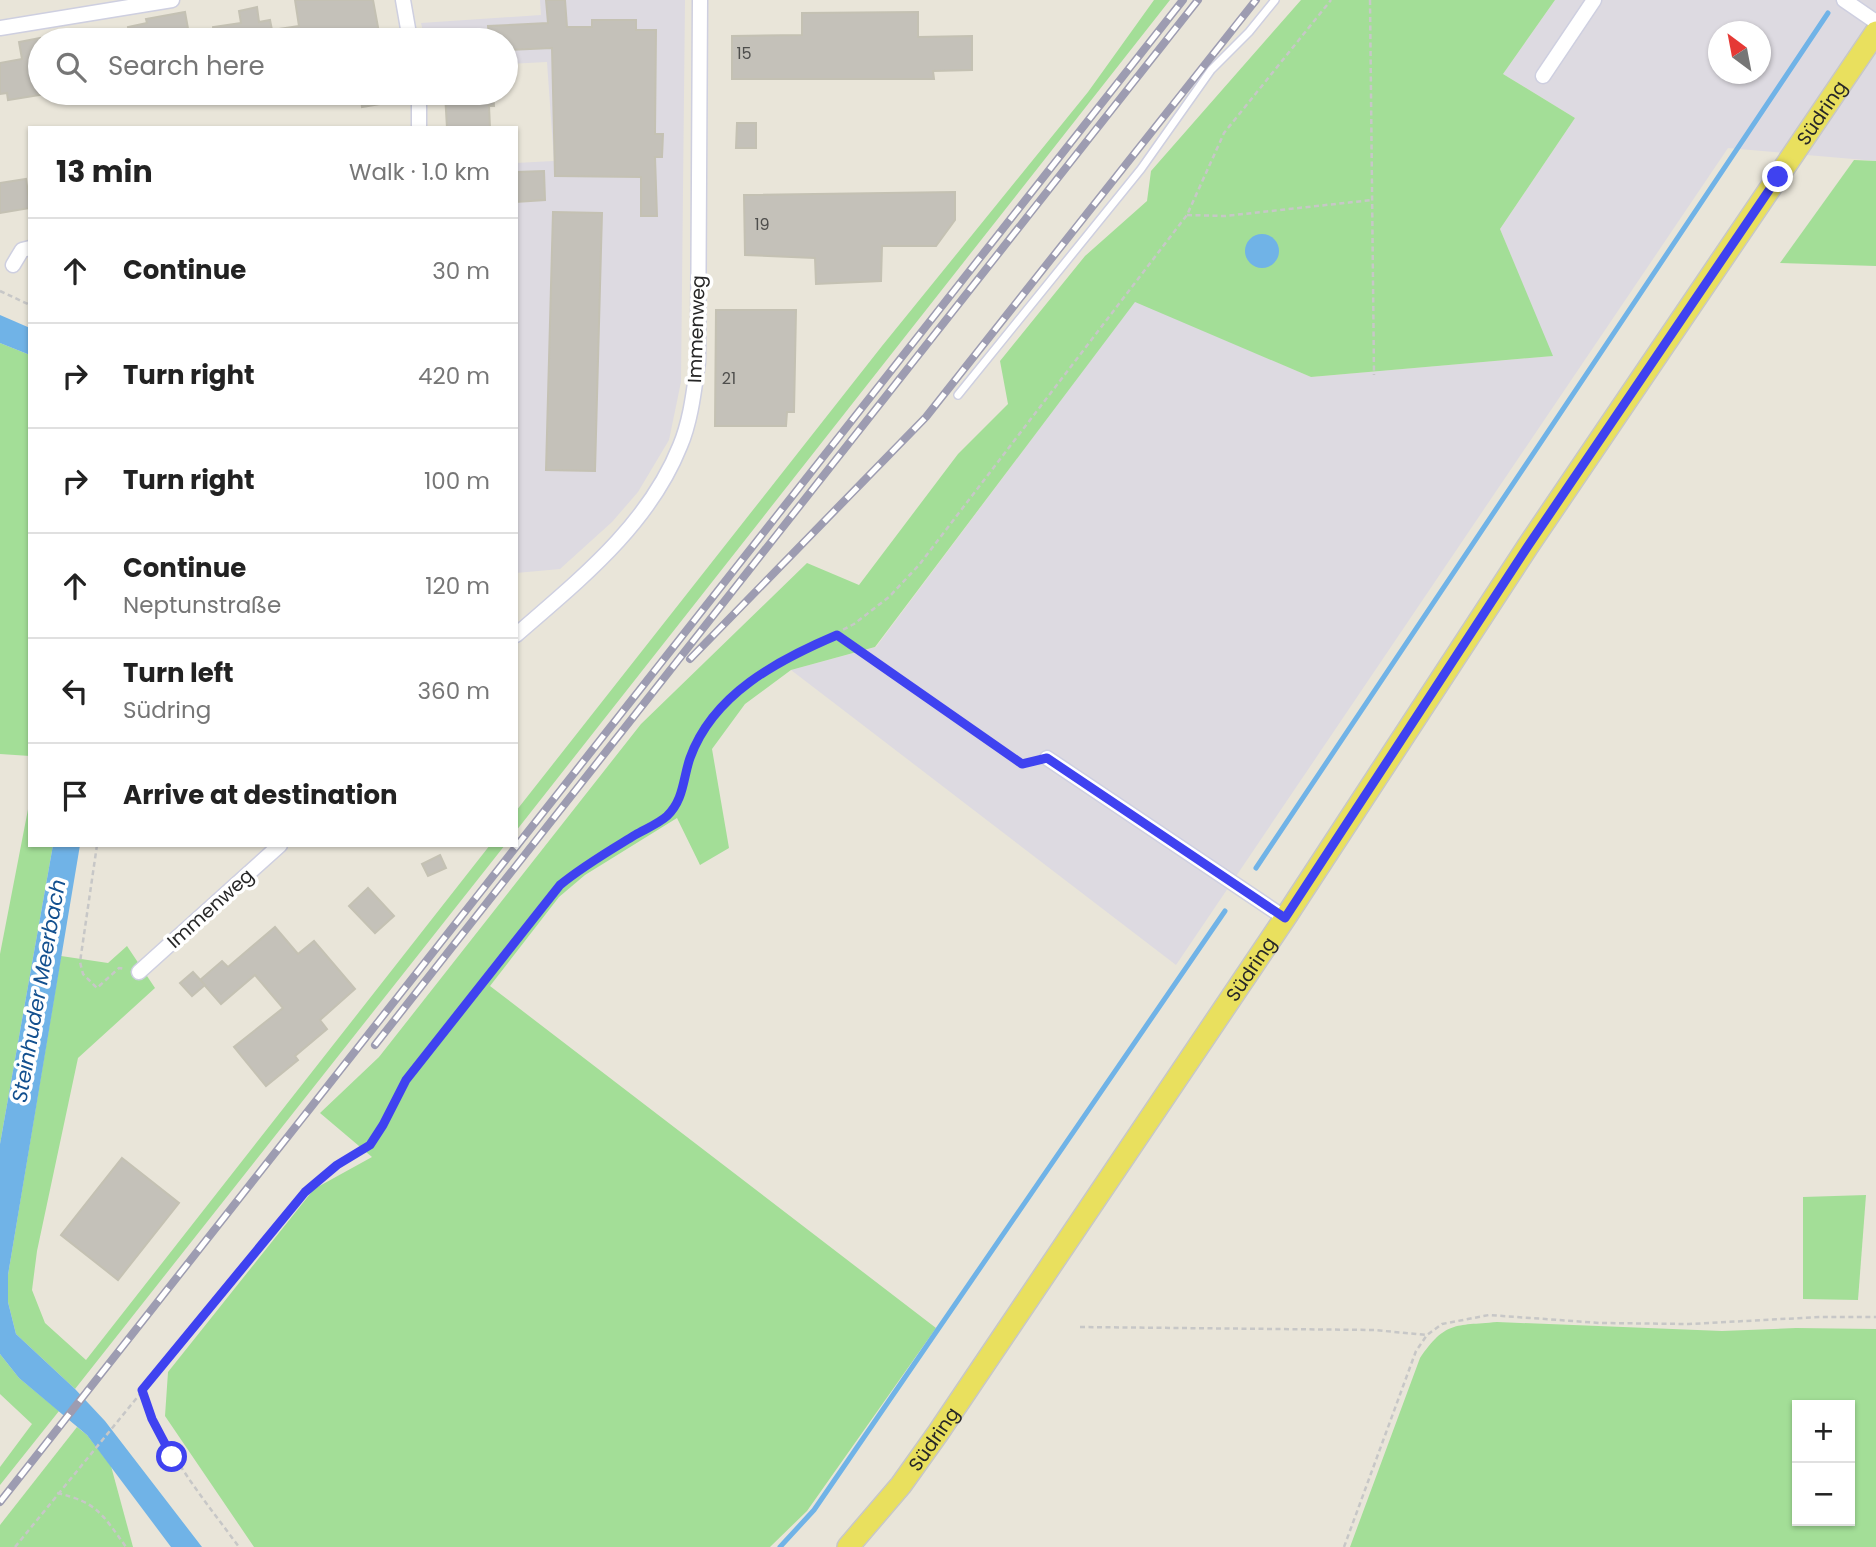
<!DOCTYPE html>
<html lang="en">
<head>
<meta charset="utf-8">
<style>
  :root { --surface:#fff; --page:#f6f6f6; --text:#222; --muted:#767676; --line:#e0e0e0 }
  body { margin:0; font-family:Poppins,sans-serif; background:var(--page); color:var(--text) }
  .controls { position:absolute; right:21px; bottom:21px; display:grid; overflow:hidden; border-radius:0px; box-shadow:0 2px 5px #0004 }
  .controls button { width:63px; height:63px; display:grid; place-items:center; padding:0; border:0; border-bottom:2px solid var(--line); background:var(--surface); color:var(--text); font:35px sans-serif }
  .compass { position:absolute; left:1708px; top:21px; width:63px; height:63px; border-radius:50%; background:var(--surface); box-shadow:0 2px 5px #0004; rotate:328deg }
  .stop { position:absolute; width:21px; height:21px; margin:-16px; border:5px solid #3f42f0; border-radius:50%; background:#fff }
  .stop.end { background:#3f42f0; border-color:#fff; box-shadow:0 2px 7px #0008 }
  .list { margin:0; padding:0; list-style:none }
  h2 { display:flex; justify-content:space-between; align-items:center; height:91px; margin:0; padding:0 28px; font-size:30px }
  h2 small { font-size:23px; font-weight:400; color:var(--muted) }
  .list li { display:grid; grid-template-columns:46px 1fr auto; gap:21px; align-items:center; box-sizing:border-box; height:105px; padding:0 28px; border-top:2px solid var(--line) }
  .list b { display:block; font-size:26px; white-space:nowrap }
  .list p { margin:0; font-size:23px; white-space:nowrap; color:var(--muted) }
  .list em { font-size:23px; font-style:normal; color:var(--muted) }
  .icon { flex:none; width:38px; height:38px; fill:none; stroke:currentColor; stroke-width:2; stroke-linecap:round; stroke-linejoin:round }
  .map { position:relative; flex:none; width:1876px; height:1547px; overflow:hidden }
  .search { position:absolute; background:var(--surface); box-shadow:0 2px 5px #0004; left:28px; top:28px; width:490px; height:77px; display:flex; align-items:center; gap:18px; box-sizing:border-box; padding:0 24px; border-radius:38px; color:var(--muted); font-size:26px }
  .panel { position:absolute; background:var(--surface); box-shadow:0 2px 5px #0004; left:28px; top:126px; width:490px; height:721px; border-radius:0px }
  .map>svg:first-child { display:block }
  .industrial { fill:#dddae1; fill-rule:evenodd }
  .green { fill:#a3de97; fill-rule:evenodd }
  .water { fill:#70b3e7 }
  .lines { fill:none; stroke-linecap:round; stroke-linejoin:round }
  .stream { stroke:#70b3e7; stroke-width:5 }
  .building { fill:#c4c1b9; stroke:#c4c1b3; stroke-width:2 }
  .lane-casing { stroke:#cecfe0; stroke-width:10 }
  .street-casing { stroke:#cecfe0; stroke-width:17 }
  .primary-casing { stroke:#c7c7c7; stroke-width:24 }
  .path { stroke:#c7c7c7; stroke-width:2.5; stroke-dasharray:5 3.5; stroke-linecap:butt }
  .lane { stroke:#fff; stroke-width:7 }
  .street { stroke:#fff; stroke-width:14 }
  .primary { stroke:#e9e05e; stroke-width:21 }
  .rail-casing { stroke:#9d9cb1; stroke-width:8 }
  .rail { stroke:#fff; stroke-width:5; stroke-dasharray:16; stroke-linecap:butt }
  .route { stroke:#3f42f0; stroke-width:9 }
  .labels { text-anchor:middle; stroke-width:7; stroke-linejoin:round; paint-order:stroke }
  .number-label { font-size:16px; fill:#4e4e4c }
  .street-label { font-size:19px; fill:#272727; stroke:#fff }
  .water-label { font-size:21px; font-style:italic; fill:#13508f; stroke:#fff }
</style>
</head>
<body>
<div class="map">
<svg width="1876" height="1547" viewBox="0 0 1876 1547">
  <rect width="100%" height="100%" fill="#e9e5d9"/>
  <!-- industrial -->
  <g class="industrial">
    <polygon points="540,0 685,0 681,382 669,440 638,492 612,522 560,569 516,573 516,163 554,161 547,62 506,64 506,40 425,40 421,23 541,15"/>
    <path d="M1555,0H1876V161L1728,148L1176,965L791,670L876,647L1135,301L1311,377L1552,356L1500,229L1575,118L1503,74ZM1718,32H1760V74H1718Z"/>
  </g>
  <!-- green -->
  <g class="green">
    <polygon points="1154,0 1170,0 516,831 516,811 882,346 1088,92"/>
    <polygon points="1301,0 1555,0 1503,74 1575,118 1500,229 1553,356 1311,377 1135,302 875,647 791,670 745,704 712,749 729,848 700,865 677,818 585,875 559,897 490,986 936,1328 807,1511 770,1547 254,1547 165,1416 168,1372 314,1189 372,1157 320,1113 379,1057 641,724 807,563 859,585 958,454 1008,404 1000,361 1085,256 1147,201 1151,171"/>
    <polygon points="1854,160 1876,161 1876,266 1780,263"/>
    <polygon points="0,343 30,355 30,756 0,754"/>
    <polygon points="30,799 30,845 53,845 0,1144 0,954"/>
    <polygon points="490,845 505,845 75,1389 16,1334 8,1302 8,1275 61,956 108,963 127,946 155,988 78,1058 37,1251 32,1290 45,1323 86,1360"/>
    <polygon points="1866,1195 1858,1300 1803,1299 1803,1197"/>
    <path d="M1497,1322L1722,1331L1796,1328L1876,1329V1547H1350L1420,1358C1446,1321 1454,1326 1497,1322ZM1797,1405H1850V1521H1797Z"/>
    <polygon points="0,1354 19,1378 59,1411 0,1485 0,1467 32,1424 0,1394"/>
    <polygon points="77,1427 87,1435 111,1466 133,1547 0,1547 0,1525"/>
  </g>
  <!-- water -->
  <g class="water">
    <circle cx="1262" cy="251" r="17"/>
    <polygon points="0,315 30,328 30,355 0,343"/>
    <polygon points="53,845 80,845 8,1275 8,1302 16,1334 75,1389 105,1421 202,1547 171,1547 87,1435 19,1378 0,1354 0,1144"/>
  </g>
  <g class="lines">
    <!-- stream -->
    <g class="stream">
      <polyline points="1256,868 1828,13"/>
      <polyline points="780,1547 814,1510 1225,911"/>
    </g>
  </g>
  <!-- building -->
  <g class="building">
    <polygon points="295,0 373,0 380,38 367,40 214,40 213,27 241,23 239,11 257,7 259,22 270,20 272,30 299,26"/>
    <polygon points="546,0 565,0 567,27 592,27 592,20 636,20 636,30 656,30 655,134 663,134 662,157 655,157 657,216 641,216 641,177 555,176 552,48 506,50 506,40 489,40 488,26 548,23"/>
    <polygon points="185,12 189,34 181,36 182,40 130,40 128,27 147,23 146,19"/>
    <polygon points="918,12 918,37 972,36 972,70 933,71 934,79 732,79 732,36 802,35 802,13"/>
    <polygon points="40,38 40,95 8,100 7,93 0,94 0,63 22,59 19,42"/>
    <polygon points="360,93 404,93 404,100 362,107"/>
    <polygon points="445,93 493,93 494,106 489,106 490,128 447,128"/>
    <polygon points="737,123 756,123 756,148 736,148"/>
    <polygon points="544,171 545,200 516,202 516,172"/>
    <polygon points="26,179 30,208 0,213 0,183"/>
    <polygon points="955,192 955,220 936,246 882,246 881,281 816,284 815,258 745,255 744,195"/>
    <polygon points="553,212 602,213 595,471 546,470"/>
    <polygon points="716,310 796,310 794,412 787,412 786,426 715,426"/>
    <polygon points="440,855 446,868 428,876 422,864"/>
    <polygon points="368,888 394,916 375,933 349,906"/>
    <polygon points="275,927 298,954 314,941 355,989 320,1020 327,1029 295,1056 298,1060 266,1086 234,1047 283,1008 255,975 221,1004 200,980 222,961 228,967"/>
    <polygon points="193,972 205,985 192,996 180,983"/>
    <polygon points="122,1158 179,1203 118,1280 61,1235"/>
  </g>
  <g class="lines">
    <!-- lane casing -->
    <g class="lane-casing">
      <polyline id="lane" points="958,395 1141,169 1211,70 1249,32 1275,0"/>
    </g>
    <!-- street casing -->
    <g class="street-casing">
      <g id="street">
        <polyline points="403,0 410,40"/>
        <polyline points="1844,0 1876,22"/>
        <polyline points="0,28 172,0"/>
        <polyline points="1543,76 1594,0"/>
        <polyline points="419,128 419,93"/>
        <polyline points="13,265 22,250 30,248"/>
        <path d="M516,635C579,580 648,526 680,446C691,420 694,390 698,362L700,0"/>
        <polyline points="1047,758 1285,918"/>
        <polyline points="139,972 280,845"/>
      </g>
    </g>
    <!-- primary casing -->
    <g class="primary-casing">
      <g id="primary">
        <path id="s1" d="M848,1547L901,1485L938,1433L1285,918L1528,546L1876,32"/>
      </g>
    </g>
    <!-- path -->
    <g class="path">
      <polyline points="1370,0 1374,375"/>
      <polyline points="1187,215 1225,216 1372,200"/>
      <polyline points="0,291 30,305"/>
      <polyline points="837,635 1022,764 1034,761"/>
      <polyline points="97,845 80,962 83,974 97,988 119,968 125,969"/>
      <polyline points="1080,1327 1374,1330 1427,1335"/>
      <path d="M142,1390C163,1450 202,1497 239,1547"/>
      <path d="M57,1493C97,1502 103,1515 126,1547"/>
      <polyline points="15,1547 305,1192 337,1165 370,1145 383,1125 406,1080 560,885 581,868 667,816 681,796 690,757 708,723 727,701 771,667 854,624 889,597 919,565 1187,215 1224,133 1331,0"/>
      <polyline points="1344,1547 1416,1351 1427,1335 1442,1324 1489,1315 1600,1323 1689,1324 1820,1317 1876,1317"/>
    </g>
    <!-- lane -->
    <use href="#lane" class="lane"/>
    <!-- street -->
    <use href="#street" class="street"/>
    <!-- primary -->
    <use href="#primary" class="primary"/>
    <!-- rail casing -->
    <g class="rail-casing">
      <g id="rail">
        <polyline points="690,659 926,417 1256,0"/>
        <polyline points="375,1045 1198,0"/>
        <polyline points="0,1502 1183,0"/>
      </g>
    </g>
    <!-- rail -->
    <use href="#rail" class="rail"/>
  </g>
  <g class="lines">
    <!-- route -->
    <path class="route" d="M172,1457L152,1419L142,1390L305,1192L337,1165L370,1145L383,1125L406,1080L560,885C583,866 609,851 635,835C645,829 658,824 667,816C684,800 683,778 690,758C713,694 778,660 837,635L1022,764L1047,758L1285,918L1528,546L1778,177"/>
  </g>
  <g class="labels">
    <!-- number labels -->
    <g class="number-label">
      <text x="744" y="59">15</text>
      <text x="762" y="230">19</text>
      <text x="729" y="384">21</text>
    </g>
    <!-- street labels -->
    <g class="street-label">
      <text dy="7" stroke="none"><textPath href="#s1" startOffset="1734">Südring</textPath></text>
      <text transform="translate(696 329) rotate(-88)" y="7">Immenweg</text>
      <text transform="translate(210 908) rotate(-42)" y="7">Immenweg</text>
      <text dy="7" stroke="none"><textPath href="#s1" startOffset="705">Südring</textPath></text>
      <text dy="7" stroke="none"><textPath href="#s1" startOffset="138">Südring</textPath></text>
    </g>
    <!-- water labels -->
    <g class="water-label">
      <text transform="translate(39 991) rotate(-80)" y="7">Steinhuder Meerbach</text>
    </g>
  </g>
</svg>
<div class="controls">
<button>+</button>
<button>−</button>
</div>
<svg class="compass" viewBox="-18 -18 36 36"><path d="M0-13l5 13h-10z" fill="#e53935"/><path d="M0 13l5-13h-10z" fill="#767676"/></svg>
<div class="stop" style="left:172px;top:1457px"></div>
<div class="stop end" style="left:1778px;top:177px"></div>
<div class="search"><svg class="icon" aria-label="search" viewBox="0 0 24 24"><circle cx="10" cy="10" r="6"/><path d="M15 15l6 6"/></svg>Search here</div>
<section class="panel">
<h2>13 min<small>Walk · 1.0 km</small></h2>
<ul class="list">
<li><svg class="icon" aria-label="ahead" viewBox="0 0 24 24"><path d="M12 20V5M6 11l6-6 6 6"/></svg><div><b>Continue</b></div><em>30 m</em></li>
<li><svg class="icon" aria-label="right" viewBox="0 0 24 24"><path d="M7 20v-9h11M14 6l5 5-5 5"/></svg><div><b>Turn right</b></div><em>420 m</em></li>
<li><svg class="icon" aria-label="right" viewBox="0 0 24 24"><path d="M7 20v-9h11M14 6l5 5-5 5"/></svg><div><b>Turn right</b></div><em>100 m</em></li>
<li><svg class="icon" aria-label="ahead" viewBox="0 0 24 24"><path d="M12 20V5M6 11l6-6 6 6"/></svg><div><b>Continue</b><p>Neptunstraße</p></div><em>120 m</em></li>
<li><svg class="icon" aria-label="left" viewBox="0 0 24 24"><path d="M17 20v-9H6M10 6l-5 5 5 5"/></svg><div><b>Turn left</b><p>Südring</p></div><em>360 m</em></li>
<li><svg class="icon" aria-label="arrive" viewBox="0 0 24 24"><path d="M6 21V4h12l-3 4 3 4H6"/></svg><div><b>Arrive at destination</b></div></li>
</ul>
</section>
</div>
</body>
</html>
